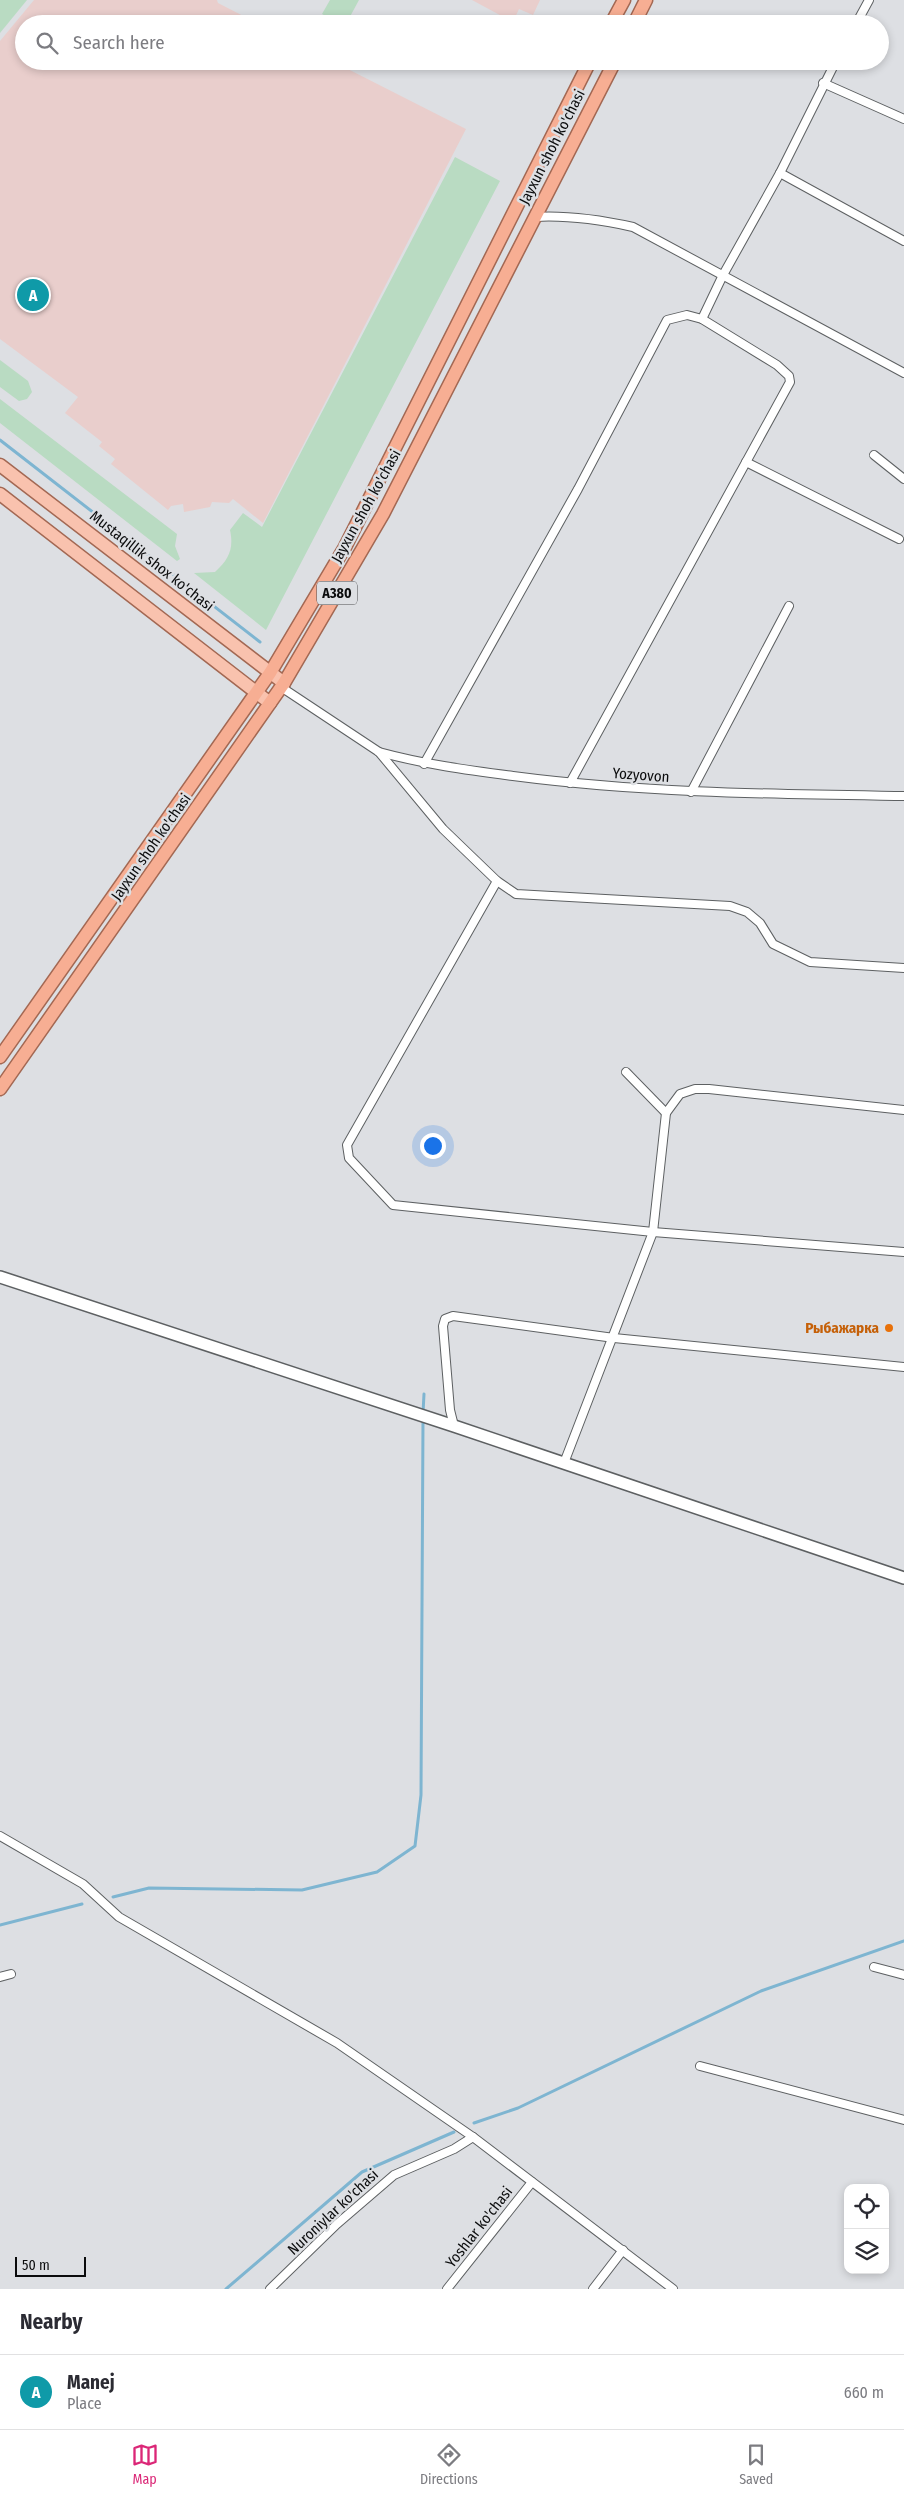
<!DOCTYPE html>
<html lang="en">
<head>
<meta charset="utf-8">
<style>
  :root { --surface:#fff; --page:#f2f2f3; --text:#2b2b33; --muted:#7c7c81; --line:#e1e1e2; --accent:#db2777 }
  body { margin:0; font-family:"Fira Sans Condensed",sans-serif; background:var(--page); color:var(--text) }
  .controls { position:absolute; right:15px; bottom:15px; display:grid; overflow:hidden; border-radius:10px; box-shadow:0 2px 8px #0003 }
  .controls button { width:45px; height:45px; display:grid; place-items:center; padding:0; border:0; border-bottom:1px solid var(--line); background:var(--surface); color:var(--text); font:25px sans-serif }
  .scale { position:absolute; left:15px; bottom:12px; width:71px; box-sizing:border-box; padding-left:5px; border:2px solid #0b0c0d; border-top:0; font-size:14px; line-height:18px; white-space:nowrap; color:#0b0c0d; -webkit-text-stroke:4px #dddfe3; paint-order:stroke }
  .you { position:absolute; left:432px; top:1145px; width:18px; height:18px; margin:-12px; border:4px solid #fff; border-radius:50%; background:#1a73e8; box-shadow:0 0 0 8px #1a73e833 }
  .badge { display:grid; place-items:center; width:32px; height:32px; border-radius:50%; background:var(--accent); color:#fff; font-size:16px; font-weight:700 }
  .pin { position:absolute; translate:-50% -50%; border:2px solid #fff; box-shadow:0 1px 5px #0006 }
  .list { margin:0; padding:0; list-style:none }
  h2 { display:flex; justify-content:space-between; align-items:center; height:65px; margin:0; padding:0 20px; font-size:21px }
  h2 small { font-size:16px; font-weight:400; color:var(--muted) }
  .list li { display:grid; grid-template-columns:32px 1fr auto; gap:15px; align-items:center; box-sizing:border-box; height:75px; padding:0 20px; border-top:1px solid var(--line) }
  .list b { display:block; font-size:19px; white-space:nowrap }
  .list p { margin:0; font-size:16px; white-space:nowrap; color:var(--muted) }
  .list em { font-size:16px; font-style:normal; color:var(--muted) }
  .icon { flex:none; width:28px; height:28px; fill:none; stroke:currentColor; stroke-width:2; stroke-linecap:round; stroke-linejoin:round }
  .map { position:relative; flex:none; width:904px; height:2289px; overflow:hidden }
  .search { position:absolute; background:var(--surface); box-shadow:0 2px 8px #0003; left:15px; right:15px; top:15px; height:55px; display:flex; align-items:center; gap:12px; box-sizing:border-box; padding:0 18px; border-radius:28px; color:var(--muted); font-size:19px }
  .sheet { height:140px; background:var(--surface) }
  nav { display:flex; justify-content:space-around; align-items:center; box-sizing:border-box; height:70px; border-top:1px solid var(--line); background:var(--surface); font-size:14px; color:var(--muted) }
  nav a { display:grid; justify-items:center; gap:2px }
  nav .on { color:var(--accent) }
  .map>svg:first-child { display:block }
  .education { fill:#e9cecc }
  .green { fill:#b9dbc2 }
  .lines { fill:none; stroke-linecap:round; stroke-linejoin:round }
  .stream { stroke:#7eb5d1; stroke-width:3 }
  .minor-casing { stroke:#5d6062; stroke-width:10 }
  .secondary-casing { stroke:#5d6062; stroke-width:14 }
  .primary-casing { stroke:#a36853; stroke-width:15 }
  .trunk-casing { stroke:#a36853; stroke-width:15 }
  .minor { stroke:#fff; stroke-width:8 }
  .secondary { stroke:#fff; stroke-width:11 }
  .primary { stroke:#f9c2ae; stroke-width:12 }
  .trunk { stroke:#f7ae93; stroke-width:12 }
  .food-dot { fill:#e8710a; stroke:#dddfe3; stroke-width:2 }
  .labels { text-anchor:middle; stroke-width:5; stroke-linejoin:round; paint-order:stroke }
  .shield { fill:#dddfe3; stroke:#4a4b4d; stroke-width:1 }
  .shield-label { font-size:14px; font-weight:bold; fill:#0b0c0d }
  .street-label { font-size:15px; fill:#0b0c0d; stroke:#dddfe3 }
  .food-label { font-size:15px; font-weight:bold; fill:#c56008; stroke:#dddfe3; text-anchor:end }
</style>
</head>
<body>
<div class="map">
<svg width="904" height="2289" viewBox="0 0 904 2289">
  <rect width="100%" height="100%" fill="#dddfe3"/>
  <!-- education -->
  <g class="education">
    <polygon points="34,0 217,0 218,3 259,24 24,24 24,61 332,61 466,129 263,523 233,499 229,503 212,502 210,507 184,512 183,504 171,506 168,510 111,464 115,459 99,446 102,442 65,413 78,397 0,339 0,41"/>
    <polygon points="472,0 540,0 533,15 519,9 513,22"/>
  </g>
  <!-- green -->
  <g class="green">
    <polygon points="0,0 27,0 0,33"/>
    <polygon points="330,0 359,0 346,24 340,24 322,14"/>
    <path d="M455,157L500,181L266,630L194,573L215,572C229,559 234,549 230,530L243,513L262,527Z"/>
    <polygon points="0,360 28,381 32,392 27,399 19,401 0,387"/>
    <polygon points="0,399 177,534 175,546 180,559 177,561 0,423"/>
  </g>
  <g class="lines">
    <!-- stream -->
    <g class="stream">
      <polyline points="0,440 260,642"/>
      <polyline points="423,1413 424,1394"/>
      <polyline points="113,1897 149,1888 302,1890 377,1872 415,1846 421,1795 423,1420"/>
      <polyline points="0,1925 82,1904"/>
      <polyline points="474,2123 518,2108 761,1991 904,1941"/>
      <polyline points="226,2289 362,2172 454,2132"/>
    </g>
    <!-- minor casing -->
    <g class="minor-casing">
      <g id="minor">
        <polyline points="856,24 869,0"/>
        <polyline points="823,83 904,119"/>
        <polyline points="780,173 904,241"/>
        <path d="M535,217C569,215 601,220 633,227L904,373"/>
        <polyline points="702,319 723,275 780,173 836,61"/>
        <polyline points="874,455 904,479"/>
        <polyline points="746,462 899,539"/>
        <polyline points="281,687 379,752 443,829 497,881 516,894 730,906 747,912 760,923 773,944 810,962 904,968"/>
        <path d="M379,752C423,764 467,770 513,776C643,793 773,794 904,796"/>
        <polyline points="424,764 578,489 667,320 687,315 702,319 777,365 789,376 790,382 570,783"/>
        <polyline points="691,792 789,606"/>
        <polyline points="497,881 347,1145 349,1158 393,1205 653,1232 904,1252"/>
        <polyline points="626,1072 666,1113"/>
        <polyline points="454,1426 450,1410 443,1326 445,1319 453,1316 614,1338 904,1367"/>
        <polyline points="564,1463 653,1232 666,1113 680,1094 695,1089 709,1089 904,1110"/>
        <polyline points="0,1836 83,1884 119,1917 337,2043 473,2137 673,2289"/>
        <polyline points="874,1967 904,1975"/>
        <polyline points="0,1977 11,1974"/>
        <polyline points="700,2066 904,2120"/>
        <polyline points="270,2289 337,2224 394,2175 454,2149 473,2137"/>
        <polyline points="447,2289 532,2182"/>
        <polyline points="593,2289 623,2250"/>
      </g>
    </g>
    <!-- secondary casing -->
    <g class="secondary-casing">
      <polyline id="secondary" points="0,1277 454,1426 904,1578"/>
    </g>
    <!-- primary casing -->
    <g class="primary-casing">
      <g id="primary">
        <polyline points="0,465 284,683"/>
        <polyline points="0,494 270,703"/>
      </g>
    </g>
    <!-- trunk casing -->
    <g class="trunk-casing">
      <g id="trunk">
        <polyline points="611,24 624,0"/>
        <polyline points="634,24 646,0"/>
        <polyline points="0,1057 270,673 345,547 590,61"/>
        <polyline points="0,1089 284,683 383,514 615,61"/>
      </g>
    </g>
    <!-- minor -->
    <use href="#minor" class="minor"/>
    <!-- secondary -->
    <use href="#secondary" class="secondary"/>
    <!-- primary -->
    <use href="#primary" class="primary"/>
    <!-- trunk -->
    <use href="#trunk" class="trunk"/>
  </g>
  <!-- markers -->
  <circle class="food-dot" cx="889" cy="1328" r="5"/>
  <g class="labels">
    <!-- shield labels -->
    <rect class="shield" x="317" y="581.5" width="40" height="23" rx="4"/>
    <g class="shield-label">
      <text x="337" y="598">A380</text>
    </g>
    <!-- street labels -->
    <g class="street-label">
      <text transform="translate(552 147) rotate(-63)" y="5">Jayxun shoh ko'chasi</text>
      <text transform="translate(366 506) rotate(-61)" y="5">Jayxun shoh ko'chasi</text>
      <text transform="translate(152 561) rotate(38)" y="5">Mustaqillik shox ko'chasi</text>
      <text transform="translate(641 775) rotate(4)" y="5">Yozyovon</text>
      <text transform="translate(151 847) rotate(-55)" y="5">Jayxun shoh ko'chasi</text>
      <text transform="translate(333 2212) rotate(-43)" y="5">Nuroniylar ko'chasi</text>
      <text transform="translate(479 2227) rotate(-52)" y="5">Yoshlar ko'chasi</text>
    </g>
    <!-- food labels -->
    <g class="food-label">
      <text x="879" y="1333">Рыбажарка</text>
    </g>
  </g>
</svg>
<div class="controls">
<button><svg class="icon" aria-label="locate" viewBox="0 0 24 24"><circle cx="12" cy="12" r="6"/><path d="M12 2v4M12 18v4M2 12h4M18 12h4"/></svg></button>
<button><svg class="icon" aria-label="layers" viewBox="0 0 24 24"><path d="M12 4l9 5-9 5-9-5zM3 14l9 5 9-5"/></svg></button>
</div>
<div class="scale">50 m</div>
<div class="you"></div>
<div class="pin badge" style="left:33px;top:295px;background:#0f9aa8">A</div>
<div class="search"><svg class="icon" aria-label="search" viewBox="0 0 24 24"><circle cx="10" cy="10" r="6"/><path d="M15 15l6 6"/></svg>Search here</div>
</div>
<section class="sheet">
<h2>Nearby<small></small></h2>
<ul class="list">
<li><span class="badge" style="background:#0f9aa8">A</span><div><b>Manej</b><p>Place</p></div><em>660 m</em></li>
</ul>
</section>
<nav>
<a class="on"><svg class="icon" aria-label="map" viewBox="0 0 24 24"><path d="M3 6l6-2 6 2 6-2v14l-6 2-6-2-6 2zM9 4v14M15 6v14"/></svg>Map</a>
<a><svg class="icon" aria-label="directions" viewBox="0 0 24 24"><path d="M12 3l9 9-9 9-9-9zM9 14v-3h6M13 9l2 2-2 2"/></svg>Directions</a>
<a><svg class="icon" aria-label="saved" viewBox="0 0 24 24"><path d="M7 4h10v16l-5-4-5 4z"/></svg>Saved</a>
</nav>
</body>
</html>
